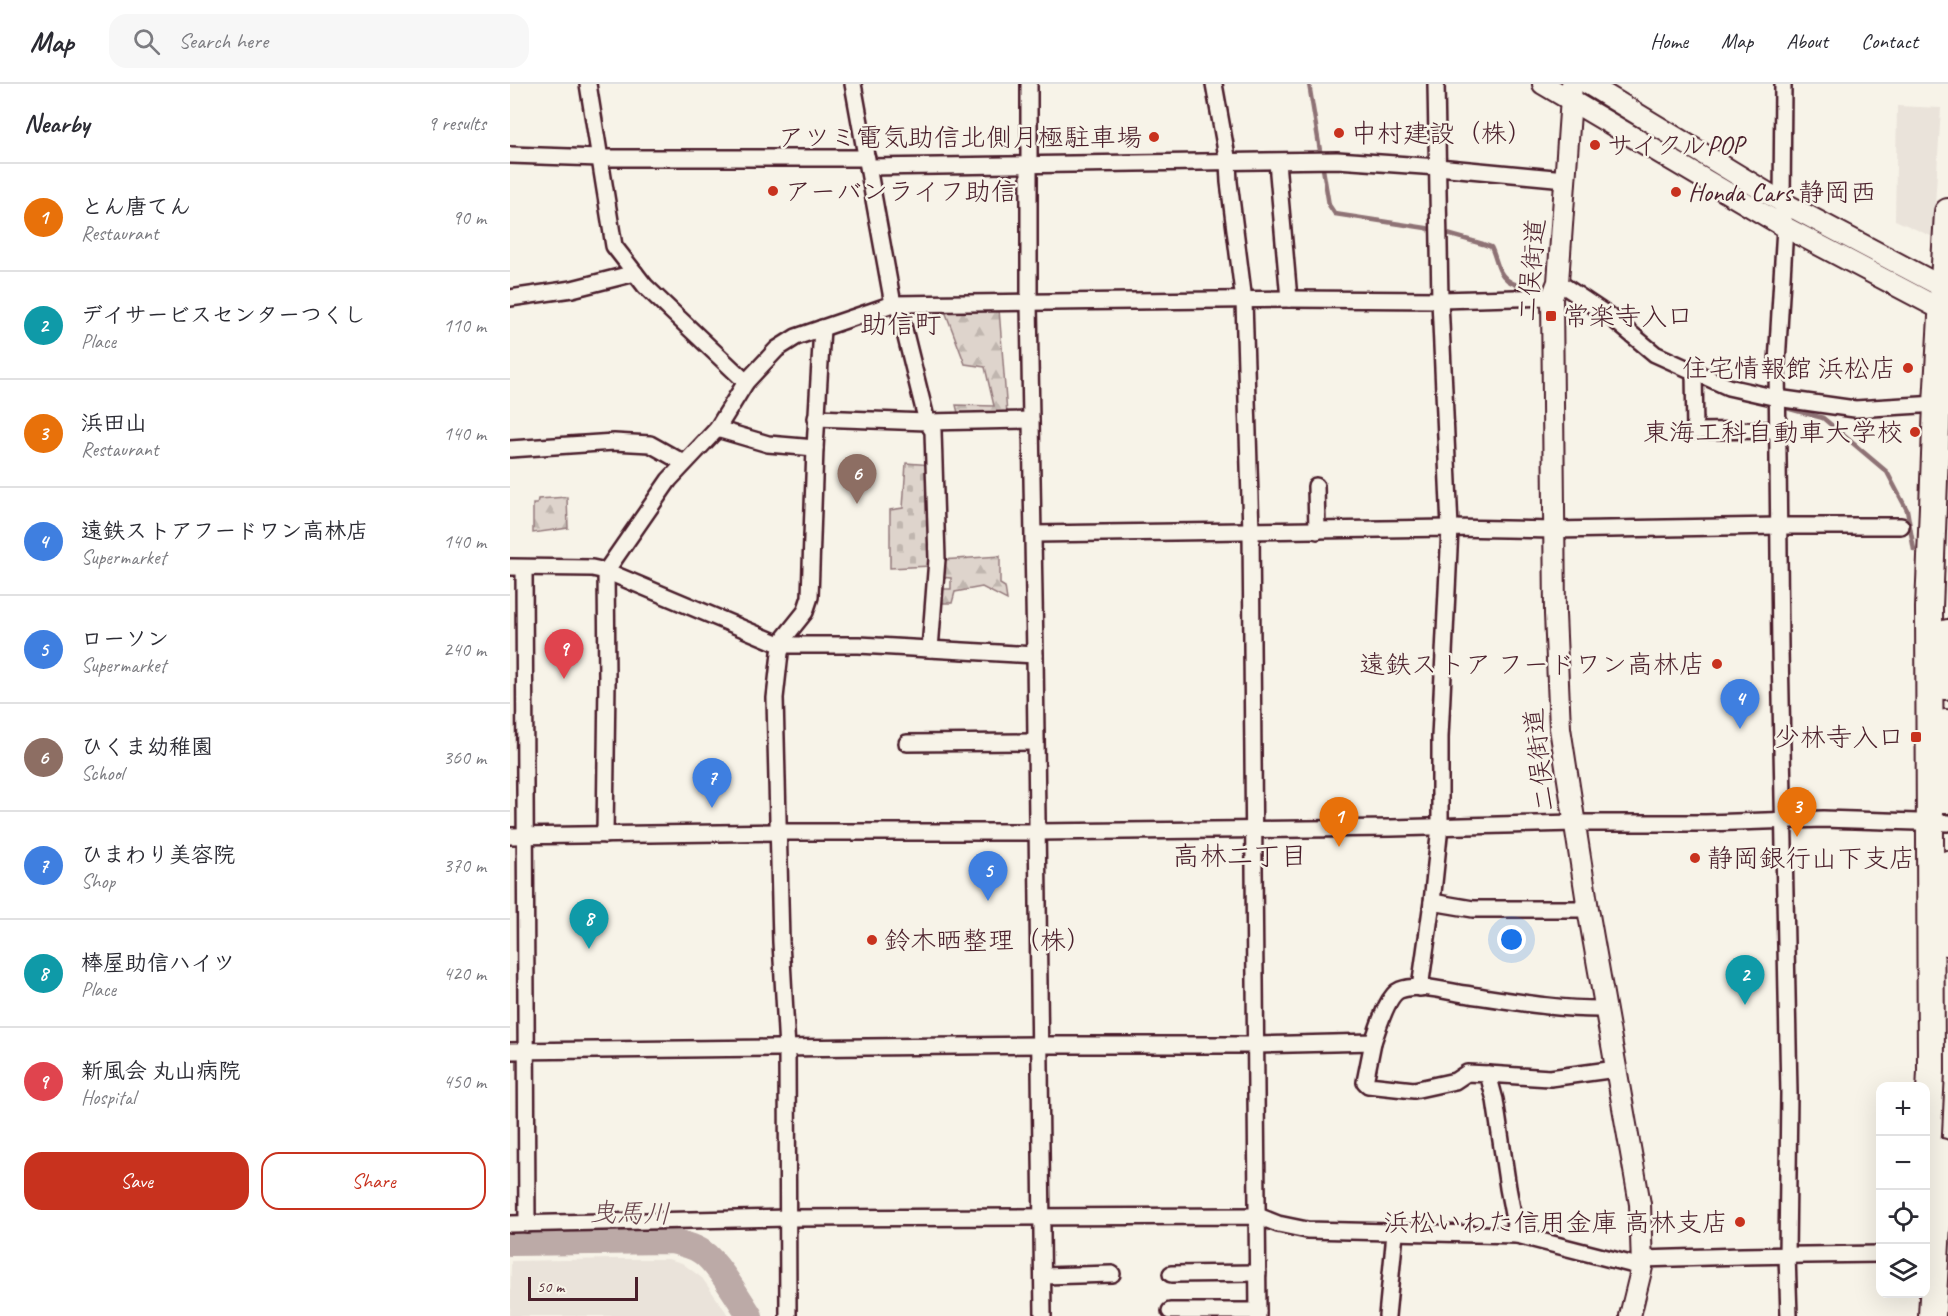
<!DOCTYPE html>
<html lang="en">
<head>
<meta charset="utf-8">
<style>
  :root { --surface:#fff; --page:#f7f7f7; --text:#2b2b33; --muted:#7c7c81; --line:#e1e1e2; --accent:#c8321e }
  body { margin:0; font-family:Caveat,"Klee One",sans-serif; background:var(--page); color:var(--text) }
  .controls { position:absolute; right:18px; bottom:18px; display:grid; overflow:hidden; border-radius:12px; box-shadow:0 6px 24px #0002 }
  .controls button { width:54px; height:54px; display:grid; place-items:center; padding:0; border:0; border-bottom:2px solid var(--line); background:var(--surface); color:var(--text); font:30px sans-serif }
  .scale { position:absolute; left:18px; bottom:15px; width:110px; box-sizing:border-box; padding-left:6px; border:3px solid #4a1f2b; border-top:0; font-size:16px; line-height:21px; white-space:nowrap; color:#4a1f2b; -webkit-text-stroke:4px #f7f3e8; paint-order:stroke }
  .you { position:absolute; left:1002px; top:856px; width:21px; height:21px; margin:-15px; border:4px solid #fff; border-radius:50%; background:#1a73e8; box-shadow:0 0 0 9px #1a73e833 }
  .badge { display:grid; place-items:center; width:39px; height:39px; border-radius:50%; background:var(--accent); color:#fff; font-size:20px; font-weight:700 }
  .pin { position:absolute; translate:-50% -50px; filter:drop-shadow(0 2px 3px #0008) }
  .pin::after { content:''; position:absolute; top:32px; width:21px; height:18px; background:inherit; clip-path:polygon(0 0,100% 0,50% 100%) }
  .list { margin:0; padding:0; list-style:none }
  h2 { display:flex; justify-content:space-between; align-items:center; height:78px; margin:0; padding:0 24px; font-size:26px }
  h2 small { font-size:20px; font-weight:400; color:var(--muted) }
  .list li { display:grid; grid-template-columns:39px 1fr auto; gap:18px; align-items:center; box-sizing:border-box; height:108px; padding:0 24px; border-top:2px solid var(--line) }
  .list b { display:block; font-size:22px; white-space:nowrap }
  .list p { margin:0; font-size:20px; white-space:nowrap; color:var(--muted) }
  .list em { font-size:20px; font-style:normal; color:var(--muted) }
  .actions { display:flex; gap:12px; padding:18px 24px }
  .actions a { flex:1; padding:14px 0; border:2px solid var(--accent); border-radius:18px; text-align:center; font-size:21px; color:var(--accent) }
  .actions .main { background:var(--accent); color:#fff }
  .icon { flex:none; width:33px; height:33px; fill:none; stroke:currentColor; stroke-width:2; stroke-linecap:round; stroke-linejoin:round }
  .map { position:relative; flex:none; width:1438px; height:1232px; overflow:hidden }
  header { display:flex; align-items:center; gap:36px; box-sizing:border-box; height:84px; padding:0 30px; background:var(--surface); border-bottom:2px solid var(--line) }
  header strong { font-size:28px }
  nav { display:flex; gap:33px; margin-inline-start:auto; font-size:21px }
  .search { width:420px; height:54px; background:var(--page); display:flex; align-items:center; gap:15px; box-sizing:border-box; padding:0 21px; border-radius:18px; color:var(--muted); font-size:22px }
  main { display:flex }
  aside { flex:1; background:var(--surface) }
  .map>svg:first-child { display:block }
  .built { fill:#eae3da }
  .forest { fill:url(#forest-firs); stroke:#947a7c; stroke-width:1.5 }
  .cemetery { fill:url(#cemetery-stones); stroke:#947a7c; stroke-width:1.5 }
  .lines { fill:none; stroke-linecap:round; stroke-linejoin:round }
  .stream { stroke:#8e7275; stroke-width:4.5 }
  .river { stroke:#bcaaa7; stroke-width:26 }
  .minor-casing { stroke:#4a1f2b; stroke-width:20 }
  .tertiary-casing { stroke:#4a1f2b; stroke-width:24 }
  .trunk-casing { stroke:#4a1f2b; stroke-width:30 }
  .minor { stroke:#f7f3e8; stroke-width:15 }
  .tertiary { stroke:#f7f3e8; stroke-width:20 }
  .trunk { stroke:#f7f3e8; stroke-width:26 }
  .poi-dot { fill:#c8321e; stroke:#f7f3e8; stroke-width:2 }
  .labels { text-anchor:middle; stroke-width:5; stroke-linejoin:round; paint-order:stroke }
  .poi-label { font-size:26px; fill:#4a1f2b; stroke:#f7f3e8; text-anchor:start }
  .street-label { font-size:26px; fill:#4a1f2b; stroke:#f7f3e8 }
  .neighbourhood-label { font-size:27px; fill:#4a1f2b; stroke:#f7f3e8 }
  .water-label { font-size:27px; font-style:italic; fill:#6c4950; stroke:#f7f3e8 }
</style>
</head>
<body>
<header>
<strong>Map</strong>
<div class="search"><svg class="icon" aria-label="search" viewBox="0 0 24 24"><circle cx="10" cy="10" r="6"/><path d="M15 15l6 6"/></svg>Search here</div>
<nav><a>Home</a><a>Map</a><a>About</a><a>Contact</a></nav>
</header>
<main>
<aside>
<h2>Nearby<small>9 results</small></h2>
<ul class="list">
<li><span class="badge" style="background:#e8710a">1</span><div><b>とん唐てん</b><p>Restaurant</p></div><em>90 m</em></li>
<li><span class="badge" style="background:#0f9aa8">2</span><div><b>デイサービスセンターつくし</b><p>Place</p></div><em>110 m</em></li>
<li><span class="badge" style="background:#e8710a">3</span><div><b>浜田山</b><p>Restaurant</p></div><em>140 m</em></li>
<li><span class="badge" style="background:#3f7fe0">4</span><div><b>遠鉄ストアフードワン高林店</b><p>Supermarket</p></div><em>140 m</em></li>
<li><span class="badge" style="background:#3f7fe0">5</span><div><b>ローソン</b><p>Supermarket</p></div><em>240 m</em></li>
<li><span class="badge" style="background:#8d6e63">6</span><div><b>ひくま幼稚園</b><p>School</p></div><em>360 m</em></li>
<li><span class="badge" style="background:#3f7fe0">7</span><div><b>ひまわり美容院</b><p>Shop</p></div><em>370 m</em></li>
<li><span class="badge" style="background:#0f9aa8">8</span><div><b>棒屋助信ハイツ</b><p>Place</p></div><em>420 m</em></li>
<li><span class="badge" style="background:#e0444e">9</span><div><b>新風会 丸山病院</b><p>Hospital</p></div><em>450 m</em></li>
</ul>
<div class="actions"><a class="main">Save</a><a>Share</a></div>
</aside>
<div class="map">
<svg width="1438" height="1232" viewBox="0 0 1438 1232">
  <defs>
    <pattern id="forest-firs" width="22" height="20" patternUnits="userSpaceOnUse" patternTransform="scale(1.5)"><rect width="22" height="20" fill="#ded4cc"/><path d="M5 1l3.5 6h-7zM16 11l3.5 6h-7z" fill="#c0b6af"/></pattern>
    <pattern id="cemetery-stones" width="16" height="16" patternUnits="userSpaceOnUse" patternTransform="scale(1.5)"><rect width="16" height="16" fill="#ded4cc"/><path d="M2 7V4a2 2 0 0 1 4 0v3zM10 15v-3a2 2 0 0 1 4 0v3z" fill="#c0b6af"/></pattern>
  </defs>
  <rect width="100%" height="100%" fill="#f7f3e8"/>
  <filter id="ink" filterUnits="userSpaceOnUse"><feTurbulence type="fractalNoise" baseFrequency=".0167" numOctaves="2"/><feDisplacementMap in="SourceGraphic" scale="12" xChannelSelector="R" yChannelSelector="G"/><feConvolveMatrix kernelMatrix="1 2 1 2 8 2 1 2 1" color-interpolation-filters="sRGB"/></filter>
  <g filter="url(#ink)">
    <!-- built -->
    <g class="built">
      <polygon points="1387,22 1431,24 1423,153 1385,136"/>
      <polygon points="108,1175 158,1175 172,1179 192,1194 219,1232 0,1232 1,1177"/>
    </g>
    <!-- forest -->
    <g class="forest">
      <polygon points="489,225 497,330 448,329 446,321 484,322 475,283 455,280 435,227"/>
      <polygon points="57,413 58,444 23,449 23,420 27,420 28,415"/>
      <polygon points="490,472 490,500 495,503 497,516 472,503 445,508 442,519 426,519 431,505 441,505 441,494 429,493 431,476"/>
    </g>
    <!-- cemetery -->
    <polygon class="cemetery" points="396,379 422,381 421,482 380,484 380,426 393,424"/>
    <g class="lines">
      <!-- stream -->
      <g class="stream">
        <path d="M799,0L819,121L825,130L916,144L973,160L981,163C985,171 986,179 990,187C998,203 1018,204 1034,205"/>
        <polyline points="1269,322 1313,334 1377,388 1397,426 1404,466"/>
      </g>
      <!-- river -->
      <path class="river" d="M0,1159L161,1157C170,1159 184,1162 192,1168C208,1179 229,1215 240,1232"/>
      <!-- minor casing -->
      <g class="minor-casing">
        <g id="minor">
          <polyline points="78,0 104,162 135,202 236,298"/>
          <polyline points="343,0 383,220"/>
          <polyline points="519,0 519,219 525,571 533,1232"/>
          <polyline points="704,0 718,78 719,98 734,217 741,448 748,1232"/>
          <polyline points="1273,0 1272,118 1275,143 1267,279 1270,565 1279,1009 1277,1171 1279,1232"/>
          <polyline points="0,71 90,74 357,74"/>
          <polyline points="767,78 779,215"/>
          <polyline points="359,83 827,76 928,83 1055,95"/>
          <polyline points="1048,198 1102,234 1145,270 1218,303 1267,314 1345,325 1427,320"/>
          <polyline points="0,214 62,205 125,189"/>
          <polyline points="388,221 417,338 423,347 427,475 420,565"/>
          <polyline points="1184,288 1185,347 1268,346"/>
          <polyline points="306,334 417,338 521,336"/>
          <polyline points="207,345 258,360 305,364"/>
          <polyline points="0,365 104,358 140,360 174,379"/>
          <polyline points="806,402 807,447"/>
          <polyline points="524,450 940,444 1044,446 1268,442 1391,442"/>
          <polyline points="0,483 82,484 96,487 272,561 349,561 525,571"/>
          <polyline points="14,484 17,1140"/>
          <polyline points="397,659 526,658"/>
          <polyline points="95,751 97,596 96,487 159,396 207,345 236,298 267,265 286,253 383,220 779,215 930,216 1042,213"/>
          <polyline points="0,752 270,748 526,748 882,744 1064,739 1196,739 1313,735 1438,739"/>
          <polyline points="922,818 930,742 930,653 940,444 930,216 926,0"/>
          <polyline points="910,904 922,818 963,825 1078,825"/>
          <polyline points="863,958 855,998 858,1001 904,1006 945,997 957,989 978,990 985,1016 998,1104 1007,1151"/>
          <path d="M0,967L531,961H746L863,958C868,945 877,911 890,906C909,899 935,907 954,910C1001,917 1049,926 1097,925"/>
          <polyline points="978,990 1040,994 1106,985"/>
          <polyline points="0,1140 278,1134 748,1132 768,1140 797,1146 1007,1151 1132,1183"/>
          <polyline points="1131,1175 1232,1172 1370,1170"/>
          <polyline points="661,1190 748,1189"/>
          <polyline points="534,1192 602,1190"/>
          <polyline points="660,1227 748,1227"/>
          <polyline points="278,1232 277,965 271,858 265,614 270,569 275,553 295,528 300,513 305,364 312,244"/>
          <polyline points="877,1232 885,1149"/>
        </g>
      </g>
      <!-- tertiary casing -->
      <g class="tertiary-casing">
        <g id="tertiary">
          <polyline points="1033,0 1275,143 1438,229"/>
          <polyline points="1062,0 1048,198 1042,213 1045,530 1050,644 1078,825 1130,1120 1132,1183 1120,1232"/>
          <polyline points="1078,0 1272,118 1438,206"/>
        </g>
      </g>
      <!-- trunk casing -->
      <g class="trunk-casing">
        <g id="trunk">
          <polyline points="1435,602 1438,549"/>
          <polyline points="1436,639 1438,716"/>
          <polyline points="1437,858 1438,780"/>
          <polyline points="1416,1091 1421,987 1419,524 1427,320 1438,128"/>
          <polyline points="1422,1232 1431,1068"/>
        </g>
      </g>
      <!-- minor -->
      <use href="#minor" class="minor"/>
      <!-- tertiary -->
      <use href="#tertiary" class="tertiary"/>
      <!-- trunk -->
      <use href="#trunk" class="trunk"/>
    </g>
  </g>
  <!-- markers -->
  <g class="poi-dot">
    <circle cx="829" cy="49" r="6"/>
    <circle cx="644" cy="53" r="6"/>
    <circle cx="1085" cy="61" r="6"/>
    <circle cx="263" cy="107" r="6"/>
    <circle cx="1166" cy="108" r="6"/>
    <rect x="1035" y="226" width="12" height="12" rx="3"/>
    <circle cx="1398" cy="284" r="6"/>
    <circle cx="1405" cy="348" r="6"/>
    <circle cx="1207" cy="580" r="6"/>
    <rect x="1400" y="647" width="12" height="12" rx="3"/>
    <circle cx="1185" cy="774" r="6"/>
    <circle cx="362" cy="856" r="6"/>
    <circle cx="1230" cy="1138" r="6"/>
  </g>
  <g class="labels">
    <!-- poi labels -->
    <g class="poi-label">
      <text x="841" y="58">中村建設（株）</text>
      <text x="632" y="62" text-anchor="end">アツミ電気助信北側月極駐車場</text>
      <text x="1097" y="70">サイクルPOP</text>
      <text x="275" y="116">アーバンライフ助信</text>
      <text x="1178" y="117">Honda Cars 静岡西</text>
      <text x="1053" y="241">常楽寺入口</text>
      <text x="1386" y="293" text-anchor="end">住宅情報館 浜松店</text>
      <text x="1393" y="357" text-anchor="end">東海工科自動車大学校</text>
      <text x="1195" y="589" text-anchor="end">遠鉄ストア フードワン高林店</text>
      <text x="1394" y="662" text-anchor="end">少林寺入口</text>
      <text x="1197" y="783">静岡銀行山下支店</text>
      <text x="374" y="865">鈴木晒整理（株）</text>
      <text x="1218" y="1147" text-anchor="end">浜松いわた信用金庫 高林支店</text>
    </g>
    <!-- street labels -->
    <g class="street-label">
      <text transform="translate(1021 186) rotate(-85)" y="9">二俣街道</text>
      <text transform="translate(1029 676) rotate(-97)" y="9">二俣街道</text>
    </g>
    <!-- neighbourhood labels -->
    <g class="neighbourhood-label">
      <text x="391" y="249">助信町</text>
      <text x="730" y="781">高林二丁目</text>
    </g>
    <!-- water labels -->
    <g class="water-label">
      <text transform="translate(120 1129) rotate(1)" y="9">曳馬川</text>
    </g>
  </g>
</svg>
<div class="controls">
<button>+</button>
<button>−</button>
<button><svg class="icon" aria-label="locate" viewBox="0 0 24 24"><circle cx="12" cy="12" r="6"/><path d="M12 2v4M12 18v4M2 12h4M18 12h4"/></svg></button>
<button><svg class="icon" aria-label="layers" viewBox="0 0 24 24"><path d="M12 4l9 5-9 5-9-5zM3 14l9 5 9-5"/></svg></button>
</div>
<div class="scale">50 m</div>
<div class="you"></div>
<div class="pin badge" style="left:829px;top:763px;background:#e8710a">1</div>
<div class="pin badge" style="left:1235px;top:921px;background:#0f9aa8">2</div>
<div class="pin badge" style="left:1287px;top:753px;background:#e8710a">3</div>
<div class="pin badge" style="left:1230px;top:645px;background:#3f7fe0">4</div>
<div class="pin badge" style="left:478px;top:817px;background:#3f7fe0">5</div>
<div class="pin badge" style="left:347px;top:420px;background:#8d6e63">6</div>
<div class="pin badge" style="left:202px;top:724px;background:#3f7fe0">7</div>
<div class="pin badge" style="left:79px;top:865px;background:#0f9aa8">8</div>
<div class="pin badge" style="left:54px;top:595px;background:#e0444e">9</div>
</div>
</main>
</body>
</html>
